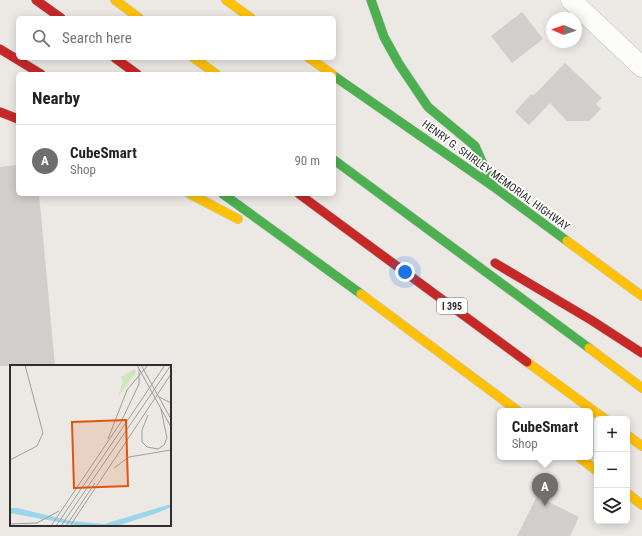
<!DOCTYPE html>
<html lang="en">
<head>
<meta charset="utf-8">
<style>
  :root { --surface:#fff; --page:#f2f2f2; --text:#222; --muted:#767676; --line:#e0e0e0; --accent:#706f6e }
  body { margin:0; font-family:"Roboto Condensed",sans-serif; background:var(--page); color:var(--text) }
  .controls { position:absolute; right:12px; bottom:12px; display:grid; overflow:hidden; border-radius:6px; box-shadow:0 2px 10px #0003 }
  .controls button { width:36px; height:36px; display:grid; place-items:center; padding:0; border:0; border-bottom:1px solid var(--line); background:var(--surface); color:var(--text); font:20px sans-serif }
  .compass { position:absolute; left:546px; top:12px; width:36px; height:36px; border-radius:50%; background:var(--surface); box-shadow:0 2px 10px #0003; rotate:272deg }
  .you { position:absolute; left:405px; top:272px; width:14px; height:14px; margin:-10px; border:3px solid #fff; border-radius:50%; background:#1a73e8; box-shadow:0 0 0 6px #1a73e833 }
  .badge { display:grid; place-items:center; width:26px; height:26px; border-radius:50%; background:var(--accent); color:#fff; font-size:13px; font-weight:700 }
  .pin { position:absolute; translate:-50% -33px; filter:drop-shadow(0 1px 2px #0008) }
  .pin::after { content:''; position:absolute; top:21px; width:14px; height:12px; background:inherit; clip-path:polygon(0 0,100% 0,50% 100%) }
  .popup { position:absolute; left:497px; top:408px; width:96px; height:52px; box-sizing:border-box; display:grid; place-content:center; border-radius:6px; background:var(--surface); filter:drop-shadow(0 1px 3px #0005); font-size:13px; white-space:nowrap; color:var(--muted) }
  .popup b { font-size:15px; color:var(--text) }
  .popup::after { content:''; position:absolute; left:50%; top:100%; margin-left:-8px; border:8px solid transparent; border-top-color:var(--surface) }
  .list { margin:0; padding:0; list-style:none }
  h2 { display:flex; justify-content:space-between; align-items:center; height:52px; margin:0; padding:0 16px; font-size:17px }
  h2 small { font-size:13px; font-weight:400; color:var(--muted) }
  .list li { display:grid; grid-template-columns:26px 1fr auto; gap:12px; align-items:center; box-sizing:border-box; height:72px; padding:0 16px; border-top:1px solid var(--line) }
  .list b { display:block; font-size:15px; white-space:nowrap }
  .list p { margin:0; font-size:13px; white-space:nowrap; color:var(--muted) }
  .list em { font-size:13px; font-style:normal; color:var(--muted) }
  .icon { flex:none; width:22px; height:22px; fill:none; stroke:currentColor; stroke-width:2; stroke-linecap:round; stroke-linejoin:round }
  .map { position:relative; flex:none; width:642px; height:536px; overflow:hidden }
  .search { position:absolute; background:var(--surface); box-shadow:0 2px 10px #0003; left:16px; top:16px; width:320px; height:44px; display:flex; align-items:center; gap:10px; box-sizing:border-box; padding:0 14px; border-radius:6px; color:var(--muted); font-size:15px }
  .panel { position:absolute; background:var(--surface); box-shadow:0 2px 10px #0003; left:16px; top:72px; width:320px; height:124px; border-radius:6px }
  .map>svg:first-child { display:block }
  .building { fill:#d1cecb }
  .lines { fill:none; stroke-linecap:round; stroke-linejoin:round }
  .street-casing { stroke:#c5c4c5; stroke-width:21 }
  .fast-casing { stroke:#c6c5c4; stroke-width:10 }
  .slow-casing { stroke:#c6c5c4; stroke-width:10 }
  .jam-casing { stroke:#c6c5c4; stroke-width:10 }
  .street { stroke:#fcfcfb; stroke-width:20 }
  .fast { stroke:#4caf50; stroke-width:9 }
  .slow { stroke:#ffc107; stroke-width:9 }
  .jam { stroke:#c62828; stroke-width:9 }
  .labels { text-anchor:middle; stroke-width:3.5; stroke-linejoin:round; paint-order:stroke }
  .shield { fill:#fff; stroke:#6d6d6d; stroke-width:1 }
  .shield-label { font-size:10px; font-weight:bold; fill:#2e2e2e }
  .street-label { font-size:11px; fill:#2e2e2e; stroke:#fff }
  .inset-road { fill:none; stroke:#a09e9b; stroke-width:1 }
  .view { fill:#df570e; fill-opacity:0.15; stroke:#df570e; stroke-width:2 }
  .inset-edge { fill:none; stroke:#2e2e2e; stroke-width:2 }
</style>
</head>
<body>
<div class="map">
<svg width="642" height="536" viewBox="0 0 642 536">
  <rect width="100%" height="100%" fill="#ece8e4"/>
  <!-- building -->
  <g class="building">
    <polygon points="522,12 543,39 512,63 491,36"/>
    <polygon points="565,63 602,98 596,104 601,109 589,121 567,121 550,103 529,125 515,112 531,94 533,96"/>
    <polygon points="18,165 18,194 39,194 55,366 0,366 0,167"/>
    <polygon points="537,496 579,517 570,536 517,536"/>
  </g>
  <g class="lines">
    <!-- street casing -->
    <g class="street-casing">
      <polyline id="street" points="571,0 642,67"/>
    </g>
    <!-- fast casing -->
    <g class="fast-casing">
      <g id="fast">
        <polyline points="371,0 384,37 399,64 428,107 475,146 493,186"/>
        <polyline points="334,76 494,187 567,241"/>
        <polyline points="334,160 589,348"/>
        <polyline points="223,194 361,294"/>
      </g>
    </g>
    <!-- slow casing -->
    <g class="slow-casing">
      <g id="slow">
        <polyline points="115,0 139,18"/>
        <polyline points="226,0 251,18"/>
        <polyline points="194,58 216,74"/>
        <polyline points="309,58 332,74"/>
        <polyline points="190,194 238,219"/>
        <polyline points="567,241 642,296"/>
        <polyline points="361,294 518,411"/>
        <polyline points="589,348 642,388"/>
        <polyline points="527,362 605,419"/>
        <polyline points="627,435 642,446"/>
        <polyline points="579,457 597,471"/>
        <polyline points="627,493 642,505"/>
      </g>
    </g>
    <!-- jam casing -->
    <g class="jam-casing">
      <g id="jam">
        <polyline points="36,0 61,18"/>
        <polyline points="0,49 41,74"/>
        <polyline points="115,58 137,74"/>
        <polyline points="0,112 18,119"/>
        <polyline points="299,194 527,362"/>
        <polyline points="495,263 591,320 642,353"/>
      </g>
    </g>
    <!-- street -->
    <use href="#street" class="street"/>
    <!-- fast -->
    <use href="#fast" class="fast"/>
    <!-- slow -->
    <use href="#slow" class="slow"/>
    <!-- jam -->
    <use href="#jam" class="jam"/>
  </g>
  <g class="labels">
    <!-- shield labels -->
    <rect class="shield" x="437" y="298" width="30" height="16" rx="3"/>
    <g class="shield-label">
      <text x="452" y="310">I 395</text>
    </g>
    <!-- street labels -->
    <g class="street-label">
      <text transform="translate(496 175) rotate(36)" y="4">HENRY G. SHIRLEY MEMORIAL HIGHWAY</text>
    </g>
  </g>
  <!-- overview -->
  <g transform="translate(10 365)">
    <rect width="161" height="161" fill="#ece8e4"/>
    <path d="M125,4L126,8L108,31L113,16L111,12Z" fill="#cee6be"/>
    <path d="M161,139V142L147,148L107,161H70L0,148V143H7L61,156L94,159Z" fill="#99d6ec"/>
    <path class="inset-road" d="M127,0L161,62M131,0L161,54M149,32L161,38M138,50L132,65V77L137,82L148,84L154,80L157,73L151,44M98,74L117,25L138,0M0,95L27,81L33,68L15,0M104,103L119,92L161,85M0,159L27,158L49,146M41,161L111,57L129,19V4M46,161L155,0M51,161L161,0M56,161L85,118M60,161L161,9"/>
    <path class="view" d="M116,55L118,121L64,123L62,57Z"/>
    <rect width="161" height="161" class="inset-edge"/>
  </g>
</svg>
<div class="controls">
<button>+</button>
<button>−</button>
<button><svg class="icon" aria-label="layers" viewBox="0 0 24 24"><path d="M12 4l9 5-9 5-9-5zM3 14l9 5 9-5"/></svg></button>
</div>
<svg class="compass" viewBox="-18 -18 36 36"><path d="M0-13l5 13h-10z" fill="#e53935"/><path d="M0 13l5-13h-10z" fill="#767676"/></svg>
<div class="you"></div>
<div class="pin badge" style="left:545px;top:506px">A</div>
<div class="popup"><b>CubeSmart</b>Shop</div>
<div class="search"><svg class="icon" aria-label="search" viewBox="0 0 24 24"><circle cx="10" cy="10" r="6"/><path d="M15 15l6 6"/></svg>Search here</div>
<section class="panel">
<h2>Nearby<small></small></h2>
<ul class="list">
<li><span class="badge">A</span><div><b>CubeSmart</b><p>Shop</p></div><em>90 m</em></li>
</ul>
</section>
</div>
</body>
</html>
